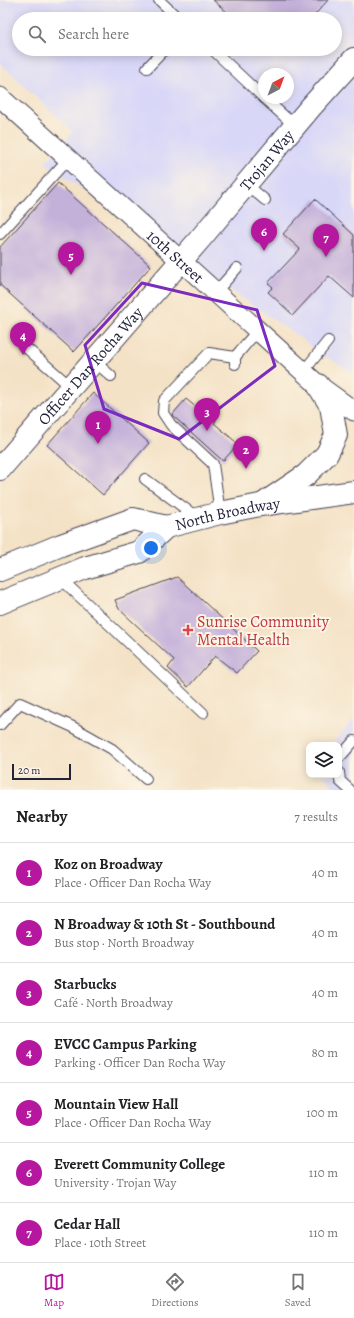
<!DOCTYPE html>
<html lang="en">
<head>
<meta charset="utf-8">
<style>
  :root { --surface:#fff; --page:#f6f6f6; --text:#202124; --muted:#757577; --line:#e0e0e0; --accent:#b5179e }
  body { margin:0; font-family:Alegreya,serif; background:var(--page); color:var(--text) }
  .controls { position:absolute; right:12px; bottom:12px; display:grid; overflow:hidden; border-radius:8px; box-shadow:0 2px 10px #0003 }
  .controls button { width:36px; height:36px; display:grid; place-items:center; padding:0; border:0; border-bottom:1px solid var(--line); background:var(--surface); color:var(--text); font:20px sans-serif }
  .compass { position:absolute; left:258px; top:68px; width:36px; height:36px; border-radius:50%; background:var(--surface); box-shadow:0 2px 10px #0003; rotate:41deg }
  .scale { position:absolute; left:12px; bottom:10px; width:59px; box-sizing:border-box; padding-left:4px; border:2px solid #22223b; border-top:0; font-size:11px; line-height:14px; white-space:nowrap; color:#22223b; -webkit-text-stroke:3px #fcf5e5; paint-order:stroke }
  .you { position:absolute; left:151px; top:548px; width:14px; height:14px; margin:-10px; border:3px solid #fff; border-radius:50%; background:#1a73e8; box-shadow:0 0 0 6px #1a73e833 }
  .badge { display:grid; place-items:center; width:26px; height:26px; border-radius:50%; background:var(--accent); color:#fff; font-size:13px; font-weight:700 }
  .pin { position:absolute; translate:-50% -33px; filter:drop-shadow(0 1px 2px #0008) }
  .pin::after { content:''; position:absolute; top:21px; width:14px; height:12px; background:inherit; clip-path:polygon(0 0,100% 0,50% 100%) }
  .list { margin:0; padding:0; list-style:none }
  h2 { display:flex; justify-content:space-between; align-items:center; height:52px; margin:0; padding:0 16px; font-size:17px }
  h2 small { font-size:13px; font-weight:400; color:var(--muted) }
  .list li { display:grid; grid-template-columns:26px 1fr auto; gap:12px; align-items:center; box-sizing:border-box; height:60px; padding:0 16px; border-top:1px solid var(--line) }
  .list b { display:block; font-size:15px; white-space:nowrap }
  .list p { margin:0; font-size:13px; white-space:nowrap; color:var(--muted) }
  .list em { font-size:13px; font-style:normal; color:var(--muted) }
  .icon { flex:none; width:22px; height:22px; fill:none; stroke:currentColor; stroke-width:2; stroke-linecap:round; stroke-linejoin:round }
  .map { position:relative; flex:none; width:354px; height:790px; overflow:hidden }
  .search { position:absolute; background:var(--surface); box-shadow:0 2px 10px #0003; left:12px; right:12px; top:12px; height:44px; display:flex; align-items:center; gap:10px; box-sizing:border-box; padding:0 14px; border-radius:22px; color:var(--muted); font-size:15px }
  .sheet { height:472px; background:var(--surface) }
  nav { display:flex; justify-content:space-around; align-items:center; box-sizing:border-box; height:56px; border-top:1px solid var(--line); background:var(--surface); font-size:11px; color:var(--muted) }
  nav a { display:grid; justify-items:center; gap:2px }
  nav .on { color:var(--accent) }
  .map>svg:first-child { display:block }
  .built { fill:#d8d7f8; fill-rule:evenodd }
  .building { fill:#c4b1da }
  .lines { fill:none; stroke-linecap:round; stroke-linejoin:round }
  .lane-casing { stroke:#423f50; stroke-width:12 }
  .street-casing { stroke:#423f50; stroke-width:21 }
  .secondary-casing { stroke:#423f50; stroke-width:24 }
  .primary-casing { stroke:#423f50; stroke-width:24 }
  .lane { stroke:#fff; stroke-width:10 }
  .street { stroke:#fff; stroke-width:19 }
  .secondary { stroke:#fff; stroke-width:22 }
  .primary { stroke:#fff; stroke-width:22 }
  .marked { fill:none; stroke:#7b2cbf; stroke-width:3; stroke-linejoin:round }
  .health-dot { fill:#e0444e; stroke:#fcf5e5; stroke-width:1.5 }
  .labels { text-anchor:middle; stroke-width:4; stroke-linejoin:round; paint-order:stroke }
  .street-label { font-size:16px; fill:#22223b; stroke:#fcf5e5 }
  .health-label { font-size:16px; fill:#be3a42; stroke:#fcf5e5; text-anchor:start }
</style>
</head>
<body>
<div class="map">
<svg width="354" height="790" viewBox="0 0 354 790">
  <rect width="100%" height="100%" fill="#fcf5e5"/>
  <filter id="ink" filterUnits="userSpaceOnUse"><feTurbulence type="fractalNoise" baseFrequency=".025" numOctaves="2"/><feDisplacementMap in="SourceGraphic" scale="8" xChannelSelector="R" yChannelSelector="G"/><feConvolveMatrix kernelMatrix="1 2 1 2 8 2 1 2 1" color-interpolation-filters="sRGB"/></filter>
  <filter id="wash" filterUnits="userSpaceOnUse"><feTurbulence type="fractalNoise" baseFrequency=".012" numOctaves="4" result="noise"/><feDisplacementMap in="SourceGraphic" scale="16" xChannelSelector="R" yChannelSelector="G"/><feGaussianBlur stdDeviation="0.9" result="paint"/><feColorMatrix in="noise" values="0 0 0 0 0 0 0 0 0 0 0 0 0 0 0 0 0 1.4 0 .05"/><feComposite in="paint" operator="in"/></filter>
  <g filter="url(#wash)">
    <rect width="100%" height="100%" fill="#f4e2c6"/>
    <!-- built -->
    <g class="built">
      <path d="M0,0H354V373L319,353L302,339L45,163L73,132L0,63ZM19,19H335V49H19ZM264,74H288V98H264Z"/>
      <polygon points="354,719 354,790 338,790 322,775 339,775 339,745 331,745"/>
    </g>
    <g id="blocks">
      <!-- building -->
      <g class="building">
        <polygon points="213,0 328,0 311,19 235,19"/>
        <polygon points="58,183 151,266 74,352 0,285 0,247"/>
        <polygon points="315,199 354,235 354,298 329,276 293,315 268,292 273,287 268,283 300,249 283,234"/>
        <polygon points="93,393 149,443 103,495 47,445"/>
        <polygon points="186,399 197,408 199,406 216,421 214,423 238,444 223,461 172,415"/>
        <polygon points="177,577 257,651 237,673 215,656 188,687 168,668 174,660 119,609 115,600"/>
      </g>
    </g>
  </g>
  <g filter="url(#ink)">
    <use href="#blocks" fill-opacity="0" stroke="#423f50" stroke-width="1"/>
    <g class="lines">
      <!-- lane casing -->
      <g class="lane-casing">
        <g id="lane">
          <polyline points="159,0 179,19"/>
          <polyline points="212,49 264,98"/>
          <polyline points="147,68 165,49"/>
          <polyline points="264,98 295,126"/>
          <polyline points="246,184 265,200"/>
          <polyline points="0,234 68,159"/>
          <polyline points="215,293 237,268"/>
          <polyline points="23,345 71,387"/>
          <polyline points="94,361 111,376"/>
          <polyline points="235,364 235,357 257,331"/>
          <polyline points="303,372 328,341"/>
          <polyline points="145,479 198,518"/>
          <polyline points="220,513 213,464 171,425 163,413 164,401 209,353 235,357"/>
          <polyline points="60,578 203,713"/>
          <polyline points="0,725 20,703 73,727 112,749 146,779"/>
          <polyline points="339,758 354,741"/>
          <polyline points="339,772 340,781 350,790"/>
        </g>
      </g>
      <!-- street casing -->
      <g class="street-casing">
        <g id="street">
          <path id="s1" d="M0,97L318,385L354,411"/>
        </g>
      </g>
      <!-- secondary casing -->
      <g class="secondary-casing">
        <g id="secondary">
          <path id="s2" d="M0,469L200,239L310,108L354,59"/>
        </g>
      </g>
      <!-- primary casing -->
      <g class="primary-casing">
        <g id="primary">
          <polyline points="266,502 306,475 327,454 336,435 331,406 318,385"/>
          <polyline points="0,570 61,545 133,519 166,527"/>
          <path id="s3" d="M0,603L85,568L139,552L166,527L220,513L260,505L354,492"/>
        </g>
      </g>
      <!-- lane -->
      <use href="#lane" class="lane"/>
      <!-- street -->
      <use href="#street" class="street"/>
      <!-- secondary -->
      <use href="#secondary" class="secondary"/>
      <!-- primary -->
      <use href="#primary" class="primary"/>
    </g>
  </g>
  <!-- marked area -->
  <path class="marked" d="M142,283L257,310L275,366L179,439L104,409L85,345Z"/>
  <!-- markers -->
  <path class="health-dot" d="M186 624h4v4h4v4h-4v4h-4v-4h-4v-4h4z"/>
  <g class="labels">
    <!-- street labels -->
    <g class="street-label">
      <text dy="6" stroke="none"><textPath href="#s2" startOffset="408">Trojan Way</textPath></text>
      <text dy="6" stroke="none"><textPath href="#s1" startOffset="237">10th Street</textPath></text>
      <text dy="6" stroke="none"><textPath href="#s2" startOffset="137">Officer Dan Rocha Way</textPath></text>
      <text dy="6" stroke="none"><textPath href="#s3" startOffset="248">North Broadway</textPath></text>
    </g>
    <!-- health labels -->
    <g class="health-label">
      <text x="197" y="627">Sunrise Community<tspan x="197" dy="18">Mental Health</tspan></text>
    </g>
  </g>
</svg>
<div class="controls">
<button><svg class="icon" aria-label="layers" viewBox="0 0 24 24"><path d="M12 4l9 5-9 5-9-5zM3 14l9 5 9-5"/></svg></button>
</div>
<svg class="compass" viewBox="-18 -18 36 36"><path d="M0-13l5 13h-10z" fill="#e53935"/><path d="M0 13l5-13h-10z" fill="#757577"/></svg>
<div class="scale">20 m</div>
<div class="you"></div>
<div class="pin badge" style="left:98px;top:444px">1</div>
<div class="pin badge" style="left:246px;top:469px">2</div>
<div class="pin badge" style="left:207px;top:431px">3</div>
<div class="pin badge" style="left:23px;top:355px">4</div>
<div class="pin badge" style="left:71px;top:275px">5</div>
<div class="pin badge" style="left:264px;top:251px">6</div>
<div class="pin badge" style="left:326px;top:257px">7</div>
<div class="search"><svg class="icon" aria-label="search" viewBox="0 0 24 24"><circle cx="10" cy="10" r="6"/><path d="M15 15l6 6"/></svg>Search here</div>
</div>
<section class="sheet">
<h2>Nearby<small>7 results</small></h2>
<ul class="list">
<li><span class="badge">1</span><div><b>Koz on Broadway</b><p>Place · Officer Dan Rocha Way</p></div><em>40 m</em></li>
<li><span class="badge">2</span><div><b>N Broadway &amp; 10th St - Southbound</b><p>Bus stop · North Broadway</p></div><em>40 m</em></li>
<li><span class="badge">3</span><div><b>Starbucks</b><p>Café · North Broadway</p></div><em>40 m</em></li>
<li><span class="badge">4</span><div><b>EVCC Campus Parking</b><p>Parking · Officer Dan Rocha Way</p></div><em>80 m</em></li>
<li><span class="badge">5</span><div><b>Mountain View Hall</b><p>Place · Officer Dan Rocha Way</p></div><em>100 m</em></li>
<li><span class="badge">6</span><div><b>Everett Community College</b><p>University · Trojan Way</p></div><em>110 m</em></li>
<li><span class="badge">7</span><div><b>Cedar Hall</b><p>Place · 10th Street</p></div><em>110 m</em></li>
</ul>
</section>
<nav>
<a class="on"><svg class="icon" aria-label="map" viewBox="0 0 24 24"><path d="M3 6l6-2 6 2 6-2v14l-6 2-6-2-6 2zM9 4v14M15 6v14"/></svg>Map</a>
<a><svg class="icon" aria-label="directions" viewBox="0 0 24 24"><path d="M12 3l9 9-9 9-9-9zM9 14v-3h6M13 9l2 2-2 2"/></svg>Directions</a>
<a><svg class="icon" aria-label="saved" viewBox="0 0 24 24"><path d="M7 4h10v16l-5-4-5 4z"/></svg>Saved</a>
</nav>
</body>
</html>
